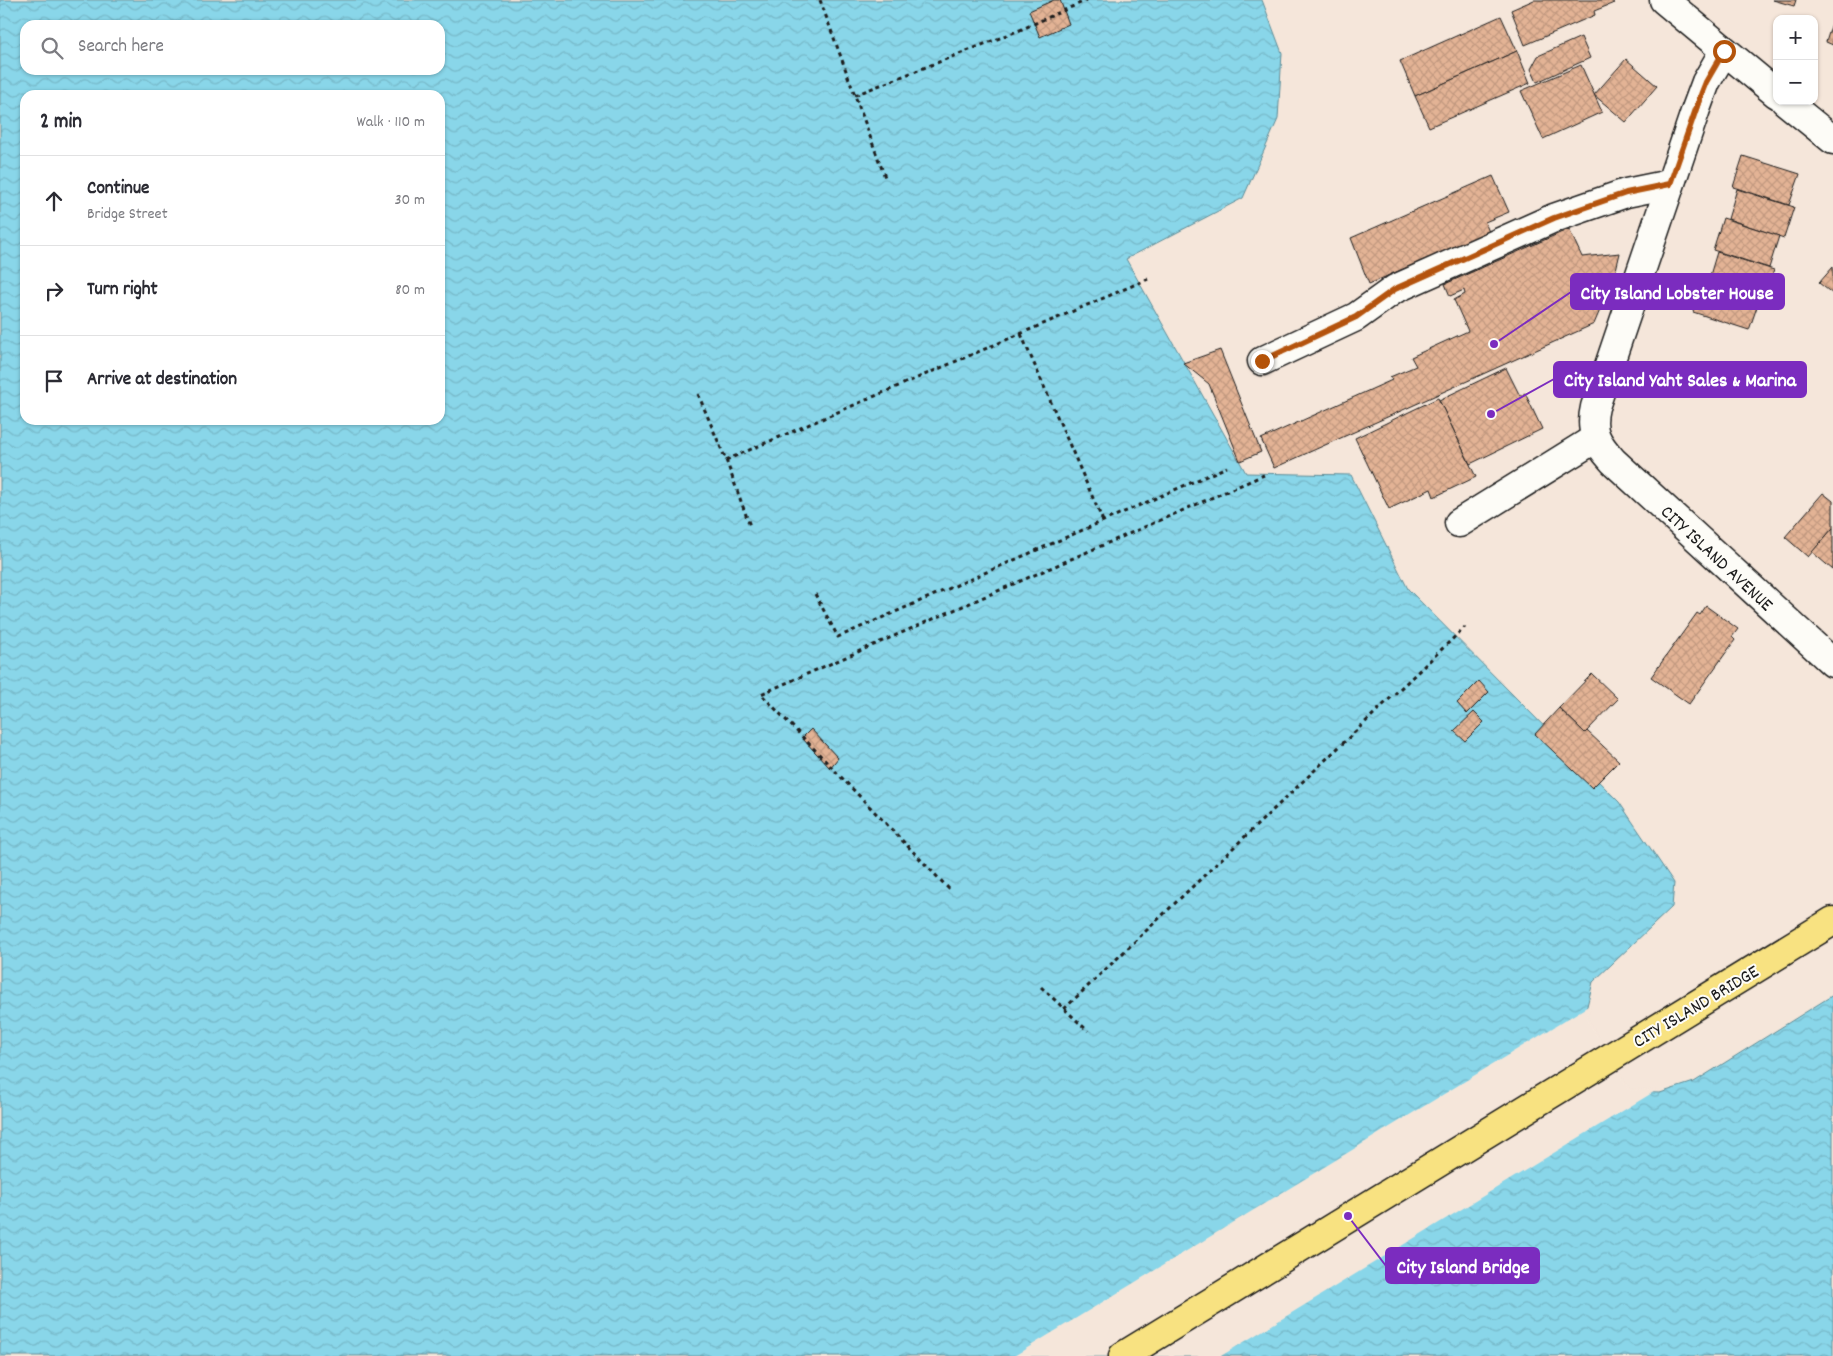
<!DOCTYPE html>
<html lang="en">
<head>
<meta charset="utf-8">
<style>
  :root { --surface:#fff; --page:#f2f2f3; --text:#2b2b33; --muted:#7c7c81; --line:#e1e1e2 }
  body { margin:0; font-family:Dekko,sans-serif; background:var(--page); color:var(--text) }
  .controls { position:absolute; right:15px; top:15px; display:grid; overflow:hidden; border-radius:10px; box-shadow:0 1px 4px #0004 }
  .controls button { width:45px; height:45px; display:grid; place-items:center; padding:0; border:0; border-bottom:1px solid var(--line); background:var(--surface); color:var(--text); font:25px sans-serif }
  .stop { position:absolute; width:15px; height:15px; margin:-11px; border:4px solid #b45309; border-radius:50%; background:#fff }
  .stop.end { background:#b45309; border-color:#fff; box-shadow:0 1px 5px #0008 }
  .list { margin:0; padding:0; list-style:none }
  h2 { display:flex; justify-content:space-between; align-items:center; height:65px; margin:0; padding:0 20px; font-size:21px }
  h2 small { font-size:16px; font-weight:400; color:var(--muted) }
  .list li { display:grid; grid-template-columns:32px 1fr auto; gap:15px; align-items:center; box-sizing:border-box; height:90px; padding:0 20px; border-top:1px solid var(--line) }
  .list b { display:block; font-size:19px; white-space:nowrap }
  .list p { margin:0; font-size:16px; white-space:nowrap; color:var(--muted) }
  .list em { font-size:16px; font-style:normal; color:var(--muted) }
  .icon { flex:none; width:28px; height:28px; fill:none; stroke:currentColor; stroke-width:2; stroke-linecap:round; stroke-linejoin:round }
  .map { position:relative; flex:none; width:1833px; height:1356px; overflow:hidden }
  .search { position:absolute; background:var(--surface); box-shadow:0 1px 4px #0004; left:20px; top:20px; width:425px; height:55px; display:flex; align-items:center; gap:12px; box-sizing:border-box; padding:0 18px; border-radius:15px; color:var(--muted); font-size:19px }
  .panel { position:absolute; background:var(--surface); box-shadow:0 1px 4px #0004; left:20px; top:90px; width:425px; height:335px; border-radius:15px }
  .map>svg:first-child { display:block }
  .water { fill:url(#water-waves); stroke:#5d8c97; fill-rule:evenodd }
  .pier { fill:#f5e6da }
  .building { fill:url(#building-cross-hatch); stroke:#1c1c1c }
  .lines { fill:none; stroke-linecap:round; stroke-linejoin:round }
  .minor-casing { stroke:#1c1c1c; stroke-width:31 }
  .major-casing { stroke:#1c1c1c; stroke-width:31 }
  .path { stroke:#1c1c1c; stroke-width:3; stroke-dasharray:4 4; stroke-linecap:butt }
  .minor { stroke:#fdfcf7; stroke-width:28 }
  .major { stroke:#f8e281; stroke-width:28 }
  .route { stroke:#b45309; stroke-width:6 }
  .labels { text-anchor:middle; stroke-width:4; stroke-linejoin:round; paint-order:stroke }
  .street-label { font-size:19px; fill:#1c1c1c; stroke:#fdfcf7 }
  .leader { fill:none; stroke:#7b2cbf; stroke-width:2 }
  .callout-dot { fill:#7b2cbf; stroke:#fdfcf7; stroke-width:2 }
  .callout { fill:#7b2cbf; stroke:#7b2cbf; stroke-width:2 }
  .callout-label { font-size:20px; text-anchor:middle; font-weight:bold; fill:#fff }
</style>
</head>
<body>
<div class="map">
<svg width="1833" height="1356" viewBox="0 0 1833 1356">
  <defs>
    <pattern id="water-waves" width="16" height="10" patternUnits="userSpaceOnUse" patternTransform="scale(1.25)"><rect width="16" height="10" fill="#89d6e9"/><path d="M0 5q4-4 8 0t8 0" fill="none" stroke="#76b7c7"/></pattern>
    <pattern id="building-cross-hatch" width="8" height="8" patternUnits="userSpaceOnUse" patternTransform="scale(1.25)"><rect width="8" height="8" fill="#e3b395"/><path d="M0 0l8 8M0 8l8-8" fill="none" stroke="#c29980"/></pattern>
  </defs>
  <rect width="100%" height="100%" fill="#f5e6da"/>
  <filter id="ink" filterUnits="userSpaceOnUse"><feTurbulence type="fractalNoise" baseFrequency=".02" numOctaves="2"/><feDisplacementMap in="SourceGraphic" scale="10" xChannelSelector="R" yChannelSelector="G"/><feConvolveMatrix kernelMatrix="1 2 1 2 8 2 1 2 1" color-interpolation-filters="sRGB"/></filter>
  <g filter="url(#ink)">
    <!-- water -->
    <path class="water" d="M0,0H1262L1282,53L1278,119L1243,198L1126,259L1246,473L1351,475L1408,589L1619,802L1674,883L1672,907L1593,982L1584,1018L1628,1092L1660,1093L1694,1082L1833,995V1356H0ZM25,25H440V70H25ZM25,95H440V420H25Z"/>
    <!-- pier -->
    <polygon class="pier" points="1590,1005 1587,1018 1629,1089 1657,1090 1221,1356 1014,1356"/>
    <!-- building -->
    <g class="building">
      <polygon points="1054,0 1060,0 1069,24 1040,37 1029,11"/>
      <polygon points="1534,0 1610,0 1614,3 1594,11 1595,15 1525,45 1511,10"/>
      <polygon points="1773,0 1796,0 1794,6"/>
      <polygon points="1501,16 1517,51 1415,96 1400,61"/>
      <polygon points="1833,20 1833,45 1826,42"/>
      <polygon points="1581,37 1590,58 1537,82 1531,69 1538,56"/>
      <polygon points="1517,51 1530,83 1429,127 1415,96"/>
      <polygon points="1626,59 1657,86 1626,122 1594,95"/>
      <polygon points="1581,65 1602,112 1543,139 1521,91"/>
      <polygon points="1743,156 1800,174 1789,205 1733,187"/>
      <polygon points="1493,176 1509,212 1485,222 1489,232 1369,284 1351,238"/>
      <polygon points="1737,189 1794,207 1784,238 1728,219"/>
      <polygon points="1723,218 1779,236 1769,268 1713,250"/>
      <polygon points="1569,229 1582,257 1620,253 1615,274 1589,277 1591,279 1587,281 1600,310 1594,324 1274,468 1261,439 1392,380 1390,377 1416,366 1411,357 1468,331 1454,300 1465,294 1464,290 1450,296 1445,284"/>
      <polygon points="1717,252 1774,270 1764,300 1708,282"/>
      <polygon points="1833,267 1833,294 1819,283"/>
      <polygon points="1703,280 1760,298 1749,330 1693,312"/>
      <polygon points="1220,350 1261,452 1240,461 1209,384 1183,363"/>
      <polygon points="1506,368 1520,396 1525,393 1542,429 1470,464 1439,400"/>
      <polygon points="1438,398 1476,477 1434,497 1431,489 1389,509 1355,438"/>
      <polygon points="1823,493 1833,501 1833,528 1808,557 1785,537"/>
      <polygon points="1833,528 1833,570 1812,552"/>
      <polygon points="1706,606 1738,629 1732,637 1735,640 1689,704 1651,677 1697,613 1700,615"/>
      <polygon points="1592,674 1618,699 1585,733 1559,708"/>
      <polygon points="1479,681 1489,692 1467,714 1457,703"/>
      <polygon points="1559,708 1585,733 1587,731 1619,761 1592,788 1535,734"/>
      <polygon points="1474,712 1484,722 1465,741 1454,731"/>
      <polygon points="811,729 838,758 830,768 802,738"/>
    </g>
    <g class="lines">
      <!-- minor casing -->
      <g class="minor-casing">
        <g id="minor">
          <polyline points="1664,0 1777,94"/>
          <path d="M1724,51L1706,82L1696,109L1595,407C1589,432 1597,443 1613,461L1833,663"/>
          <polyline points="1785,101 1833,140"/>
          <polyline points="1262,361 1356,317 1395,289 1554,218 1626,193 1670,184"/>
          <polyline points="1459,523 1596,438"/>
        </g>
      </g>
      <!-- major casing -->
      <g class="major-casing">
        <polyline id="major" points="1123,1356 1833,921"/>
      </g>
      <!-- path -->
      <g class="path">
        <polyline points="820,0 886,180"/>
        <polyline points="855,95 1020,30 1087,0"/>
        <polyline points="1021,334 1103,521"/>
        <polyline points="698,394 726,460 750,526"/>
        <polyline points="726,460 1148,279"/>
        <polyline points="815,594 838,637 1227,467"/>
        <polyline points="949,889 761,694 1264,475"/>
        <polyline points="1041,987 1088,1031"/>
        <polyline points="1064,1009 1465,627"/>
      </g>
      <!-- minor -->
      <use href="#minor" class="minor"/>
      <!-- major -->
      <use href="#major" class="major"/>
    </g>
  </g>
  <g class="lines" filter="url(#ink)">
    <!-- route -->
    <polyline class="route" points="1262,361 1356,317 1395,289 1554,218 1626,193 1670,184 1702,92 1706,82 1724,51"/>
  </g>
  <g class="labels">
    <!-- street labels -->
    <g class="street-label">
      <text transform="translate(1718 557) rotate(43)" y="7">CITY ISLAND AVENUE</text>
      <text transform="translate(1695 1005) rotate(-31)" y="7">CITY ISLAND BRIDGE</text>
    </g>
  </g>
  <!-- callouts -->
  <path class="leader" d="M1494 344L1571 292M1491 414L1554 379M1348 1216L1386 1266"/>
  <g class="callout-dot">
    <circle cx="1494" cy="344" r="5"/>
    <circle cx="1491" cy="414" r="5"/>
    <circle cx="1348" cy="1216" r="5"/>
  </g>
  <g class="callout">
    <rect x="1571" y="274" width="213" height="35" rx="5"/>
    <rect x="1554" y="362" width="252" height="35" rx="5"/>
    <rect x="1386" y="1248" width="153" height="35" rx="5"/>
  </g>
  <g class="callout-label">
    <text x="1677" y="299">City Island Lobster House</text>
    <text x="1680" y="386">City Island Yaht Sales &amp; Marina</text>
    <text x="1463" y="1273">City Island Bridge</text>
  </g>
</svg>
<div class="controls">
<button>+</button>
<button>−</button>
</div>
<div class="stop" style="left:1724px;top:51px"></div>
<div class="stop end" style="left:1262px;top:361px"></div>
<div class="search"><svg class="icon" aria-label="search" viewBox="0 0 24 24"><circle cx="10" cy="10" r="6"/><path d="M15 15l6 6"/></svg>Search here</div>
<section class="panel">
<h2>2 min<small>Walk · 110 m</small></h2>
<ul class="list">
<li><svg class="icon" aria-label="ahead" viewBox="0 0 24 24"><path d="M12 20V5M6 11l6-6 6 6"/></svg><div><b>Continue</b><p>Bridge Street</p></div><em>30 m</em></li>
<li><svg class="icon" aria-label="right" viewBox="0 0 24 24"><path d="M7 20v-9h11M14 6l5 5-5 5"/></svg><div><b>Turn right</b></div><em>80 m</em></li>
<li><svg class="icon" aria-label="arrive" viewBox="0 0 24 24"><path d="M6 21V4h12l-3 4 3 4H6"/></svg><div><b>Arrive at destination</b></div></li>
</ul>
</section>
</div>
</body>
</html>
